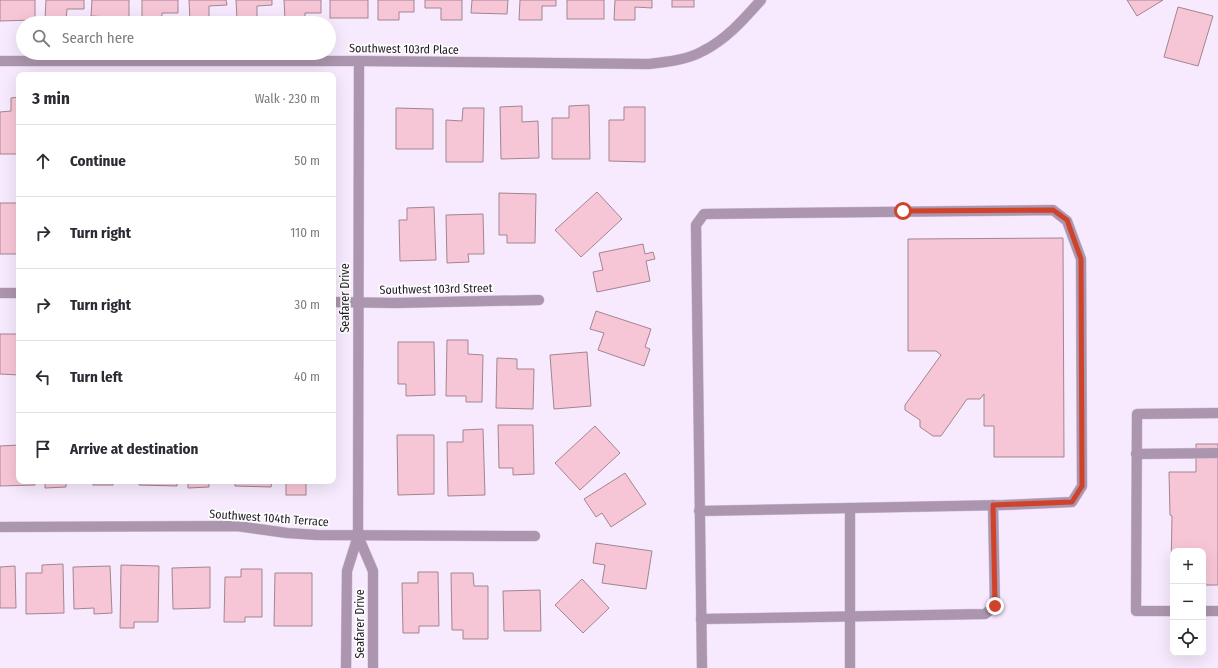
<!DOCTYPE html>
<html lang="en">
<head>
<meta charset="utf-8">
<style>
  :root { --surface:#fff; --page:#f7f7f7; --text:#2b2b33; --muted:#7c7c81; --line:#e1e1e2 }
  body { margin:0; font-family:"Fira Sans Condensed",sans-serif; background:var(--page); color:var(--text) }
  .controls { position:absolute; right:12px; bottom:12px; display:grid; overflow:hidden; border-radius:8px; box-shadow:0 4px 16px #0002 }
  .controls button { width:36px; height:36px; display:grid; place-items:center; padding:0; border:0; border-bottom:1px solid var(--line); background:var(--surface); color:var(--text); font:20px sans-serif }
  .stop { position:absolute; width:12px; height:12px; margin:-9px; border:3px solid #ce4329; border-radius:50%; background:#fff }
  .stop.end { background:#ce4329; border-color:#fff; box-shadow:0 1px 4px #0008 }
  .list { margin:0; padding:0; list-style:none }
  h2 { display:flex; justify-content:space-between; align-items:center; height:52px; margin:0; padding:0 16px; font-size:17px }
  h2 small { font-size:13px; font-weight:400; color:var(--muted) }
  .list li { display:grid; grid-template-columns:26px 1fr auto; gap:12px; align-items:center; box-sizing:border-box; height:72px; padding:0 16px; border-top:1px solid var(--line) }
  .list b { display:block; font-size:15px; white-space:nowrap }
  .list em { font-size:13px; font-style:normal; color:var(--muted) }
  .icon { flex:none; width:22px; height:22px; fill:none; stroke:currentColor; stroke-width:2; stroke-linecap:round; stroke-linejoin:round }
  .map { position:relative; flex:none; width:1218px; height:668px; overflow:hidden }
  .search { position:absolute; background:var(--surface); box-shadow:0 4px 16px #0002; left:16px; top:16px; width:320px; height:44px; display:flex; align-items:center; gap:10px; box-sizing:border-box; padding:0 14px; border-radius:22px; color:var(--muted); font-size:15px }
  .panel { position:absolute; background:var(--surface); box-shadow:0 4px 16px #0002; left:16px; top:72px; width:320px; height:412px; border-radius:8px }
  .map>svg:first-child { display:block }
  .building { fill:#f7c6d6; stroke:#a2858e }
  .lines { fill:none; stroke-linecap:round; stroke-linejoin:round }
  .lane-casing { stroke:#d1c5d7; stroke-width:11 }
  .street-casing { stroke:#d1c5d7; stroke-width:11 }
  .lane { stroke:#ac95ae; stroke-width:10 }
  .street { stroke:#ac95ae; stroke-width:10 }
  .route { stroke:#ce4329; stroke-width:5 }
  .labels { text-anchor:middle; stroke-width:3.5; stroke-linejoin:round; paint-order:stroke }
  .street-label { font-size:12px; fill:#221d25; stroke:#fdfdfd }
</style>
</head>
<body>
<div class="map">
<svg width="1218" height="668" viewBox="0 0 1218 668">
  <rect width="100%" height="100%" fill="#f7eafe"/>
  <!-- building -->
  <g class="building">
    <polygon points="0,0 35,0 35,20 0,21"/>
    <polygon points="46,0 84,0 84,9 67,9 66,21 45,20"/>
    <polygon points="92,0 129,0 129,18 91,16"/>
    <polygon points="142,0 178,0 178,13 162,13 162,21 142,21"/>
    <polygon points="189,0 226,0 227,5 209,6 209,21 190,21"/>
    <polygon points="236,0 272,0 272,5 257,6 257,20 237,20"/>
    <polygon points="284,0 321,0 321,13 305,13 305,20 285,20"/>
    <rect x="330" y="0" width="38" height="18"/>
    <polygon points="378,0 414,0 414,12 399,12 399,20 378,20"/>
    <polygon points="425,0 462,0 462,20 441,20 441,8 425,8"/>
    <polygon points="472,0 508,0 507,14 471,13"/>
    <polygon points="520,0 556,0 556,6 542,6 542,20 519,20"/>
    <rect x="567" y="0" width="37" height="19"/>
    <polygon points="615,0 652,0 652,8 635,7 635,20 614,20"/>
    <rect x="672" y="0" width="22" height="7"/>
    <polygon points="1127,0 1163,0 1137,16"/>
    <polygon points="1178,7 1213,16 1198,66 1164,57"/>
    <polygon points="19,97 19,154 0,154 0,112 11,111 11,98"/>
    <polygon points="589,105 590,159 552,159 552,118 569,118 569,106"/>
    <polygon points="522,106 522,122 538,121 539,158 501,159 500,107"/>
    <polygon points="624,107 645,107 645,162 609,161 609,120 624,120"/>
    <polygon points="396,108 433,109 433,149 396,149"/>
    <polygon points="463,108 484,108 483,162 446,162 446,120 462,121"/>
    <polygon points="597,192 622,219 581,257 555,230"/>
    <polygon points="499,193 536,194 535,243 507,243 507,235 499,235"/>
    <rect x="0" y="203" width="19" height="51"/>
    <polygon points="434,207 436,260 400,261 399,220 407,220 407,208"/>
    <polygon points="483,214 484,254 468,254 469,262 447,263 446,215"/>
    <polygon points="1063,238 1064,457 994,457 994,426 984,426 984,394 980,399 967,399 941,436 933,436 920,427 920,420 905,410 905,405 941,355 936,351 908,351 908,239"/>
    <polygon points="643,244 645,254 653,252 655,259 646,261 650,281 597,292 593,272 603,270 599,253"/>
    <polygon points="596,311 651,329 645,347 650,349 644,366 598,350 604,333 590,329"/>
    <polygon points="0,334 19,334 19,375 0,374"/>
    <polygon points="447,340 468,340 468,354 483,355 482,402 466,402 466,396 446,396"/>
    <polygon points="398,342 434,342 435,395 406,396 406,384 398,384"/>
    <polygon points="587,352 591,406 554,409 550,355"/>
    <polygon points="497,358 517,359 517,369 534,369 533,409 496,408"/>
    <polygon points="498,425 533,425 534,474 513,475 513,468 499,468"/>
    <polygon points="595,426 620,453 580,490 555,463"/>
    <polygon points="483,429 485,495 448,496 447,442 463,442 463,430"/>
    <polygon points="397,435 434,435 434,494 398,495"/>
    <polygon points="1196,444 1218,444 1218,585 1203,585 1203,551 1173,551 1173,571 1171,571 1172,516 1170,515 1169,472 1196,472"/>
    <polygon points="19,445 19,481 35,481 35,485 0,486 0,446"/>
    <polygon points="625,473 646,504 611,527 602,513 596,517 584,499"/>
    <polygon points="45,481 66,481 66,487 45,488"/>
    <rect x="93" y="481" width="20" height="4"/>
    <polygon points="140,481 177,481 177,486 139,485"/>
    <polygon points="188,481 209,481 209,487 188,488"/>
    <polygon points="235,481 272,481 271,487 235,486"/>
    <rect x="286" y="481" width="20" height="14"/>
    <polygon points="596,543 652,551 646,589 602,583 605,565 593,563"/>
    <polygon points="63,564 64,613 26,614 26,573 42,573 42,565"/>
    <polygon points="121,565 159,566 158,622 134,622 134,628 120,628"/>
    <polygon points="15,566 16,608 0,608 0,567"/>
    <polygon points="110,566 112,613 94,614 94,608 74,609 73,567"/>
    <polygon points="210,567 210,608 173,609 172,568"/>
    <polygon points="241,569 262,569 262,617 245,617 245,622 224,622 225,577 241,577"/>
    <polygon points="418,572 438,572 439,626 419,626 419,633 403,633 402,583 418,583"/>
    <polygon points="275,573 312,573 312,626 274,626"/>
    <polygon points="451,573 473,573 474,586 488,586 488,639 463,639 463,630 452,630"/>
    <polygon points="582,579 609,608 583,633 555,605"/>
    <polygon points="540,590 541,631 504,631 503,591"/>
  </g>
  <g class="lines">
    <!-- lane casing -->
    <g class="lane-casing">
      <g id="lane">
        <polyline points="1136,454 1218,453"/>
        <polyline points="850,508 850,668"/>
        <polyline points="699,511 1004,505 1072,502 1082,486 1081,259 1067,221 1053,210 704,214 696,225 702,668"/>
        <polyline points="1173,611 1136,611 1137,414 1218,413"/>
        <polyline points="1203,611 1218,611"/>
        <polyline points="701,619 985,614 995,606 993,505"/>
      </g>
    </g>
    <!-- street casing -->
    <g class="street-casing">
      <g id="street">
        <path d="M0,61H359L649,64C667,62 687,60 703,51C727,39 744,19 761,0"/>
        <polyline points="0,293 19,293"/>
        <polyline points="333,302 395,303 539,300"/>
        <polyline points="0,527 237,526 287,533 317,535 535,536"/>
        <polyline points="358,536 373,571 373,668"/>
        <polyline points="346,668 347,571 358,536 359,61"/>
      </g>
    </g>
    <!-- lane -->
    <use href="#lane" class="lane"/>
    <!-- street -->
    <use href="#street" class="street"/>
  </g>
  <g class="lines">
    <!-- route -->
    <polyline class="route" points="903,211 1053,210 1067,220 1081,259 1082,486 1072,502 993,505 995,606"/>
  </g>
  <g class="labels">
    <!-- street labels -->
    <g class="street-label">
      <text transform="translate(404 49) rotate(1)" y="4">Southwest 103rd Place</text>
      <text transform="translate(436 289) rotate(-1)" y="4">Southwest 103rd Street</text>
      <text transform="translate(345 298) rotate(-90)" y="4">Seafarer Drive</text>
      <text transform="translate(269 518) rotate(4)" y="4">Southwest 104th Terrace</text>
      <text transform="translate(360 624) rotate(-90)" y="4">Seafarer Drive</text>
    </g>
  </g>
</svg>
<div class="controls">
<button>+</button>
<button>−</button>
<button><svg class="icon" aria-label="locate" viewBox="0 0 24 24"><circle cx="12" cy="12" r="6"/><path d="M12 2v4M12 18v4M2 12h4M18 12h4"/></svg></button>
</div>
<div class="stop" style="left:903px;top:211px"></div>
<div class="stop end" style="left:995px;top:606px"></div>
<div class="search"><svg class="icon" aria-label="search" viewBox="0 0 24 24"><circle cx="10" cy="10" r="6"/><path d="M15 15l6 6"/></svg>Search here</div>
<section class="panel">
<h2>3 min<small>Walk · 230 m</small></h2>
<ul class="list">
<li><svg class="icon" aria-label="ahead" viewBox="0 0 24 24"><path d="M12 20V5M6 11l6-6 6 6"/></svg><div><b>Continue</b></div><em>50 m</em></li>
<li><svg class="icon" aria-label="right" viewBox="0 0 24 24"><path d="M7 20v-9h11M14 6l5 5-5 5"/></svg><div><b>Turn right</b></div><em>110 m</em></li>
<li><svg class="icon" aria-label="right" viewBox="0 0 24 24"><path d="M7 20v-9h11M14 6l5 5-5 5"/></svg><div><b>Turn right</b></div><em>30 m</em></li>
<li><svg class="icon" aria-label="left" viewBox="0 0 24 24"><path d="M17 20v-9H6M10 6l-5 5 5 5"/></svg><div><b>Turn left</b></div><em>40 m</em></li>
<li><svg class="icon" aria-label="arrive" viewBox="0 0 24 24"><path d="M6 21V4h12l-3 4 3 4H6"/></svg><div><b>Arrive at destination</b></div></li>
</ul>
</section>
</div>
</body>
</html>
